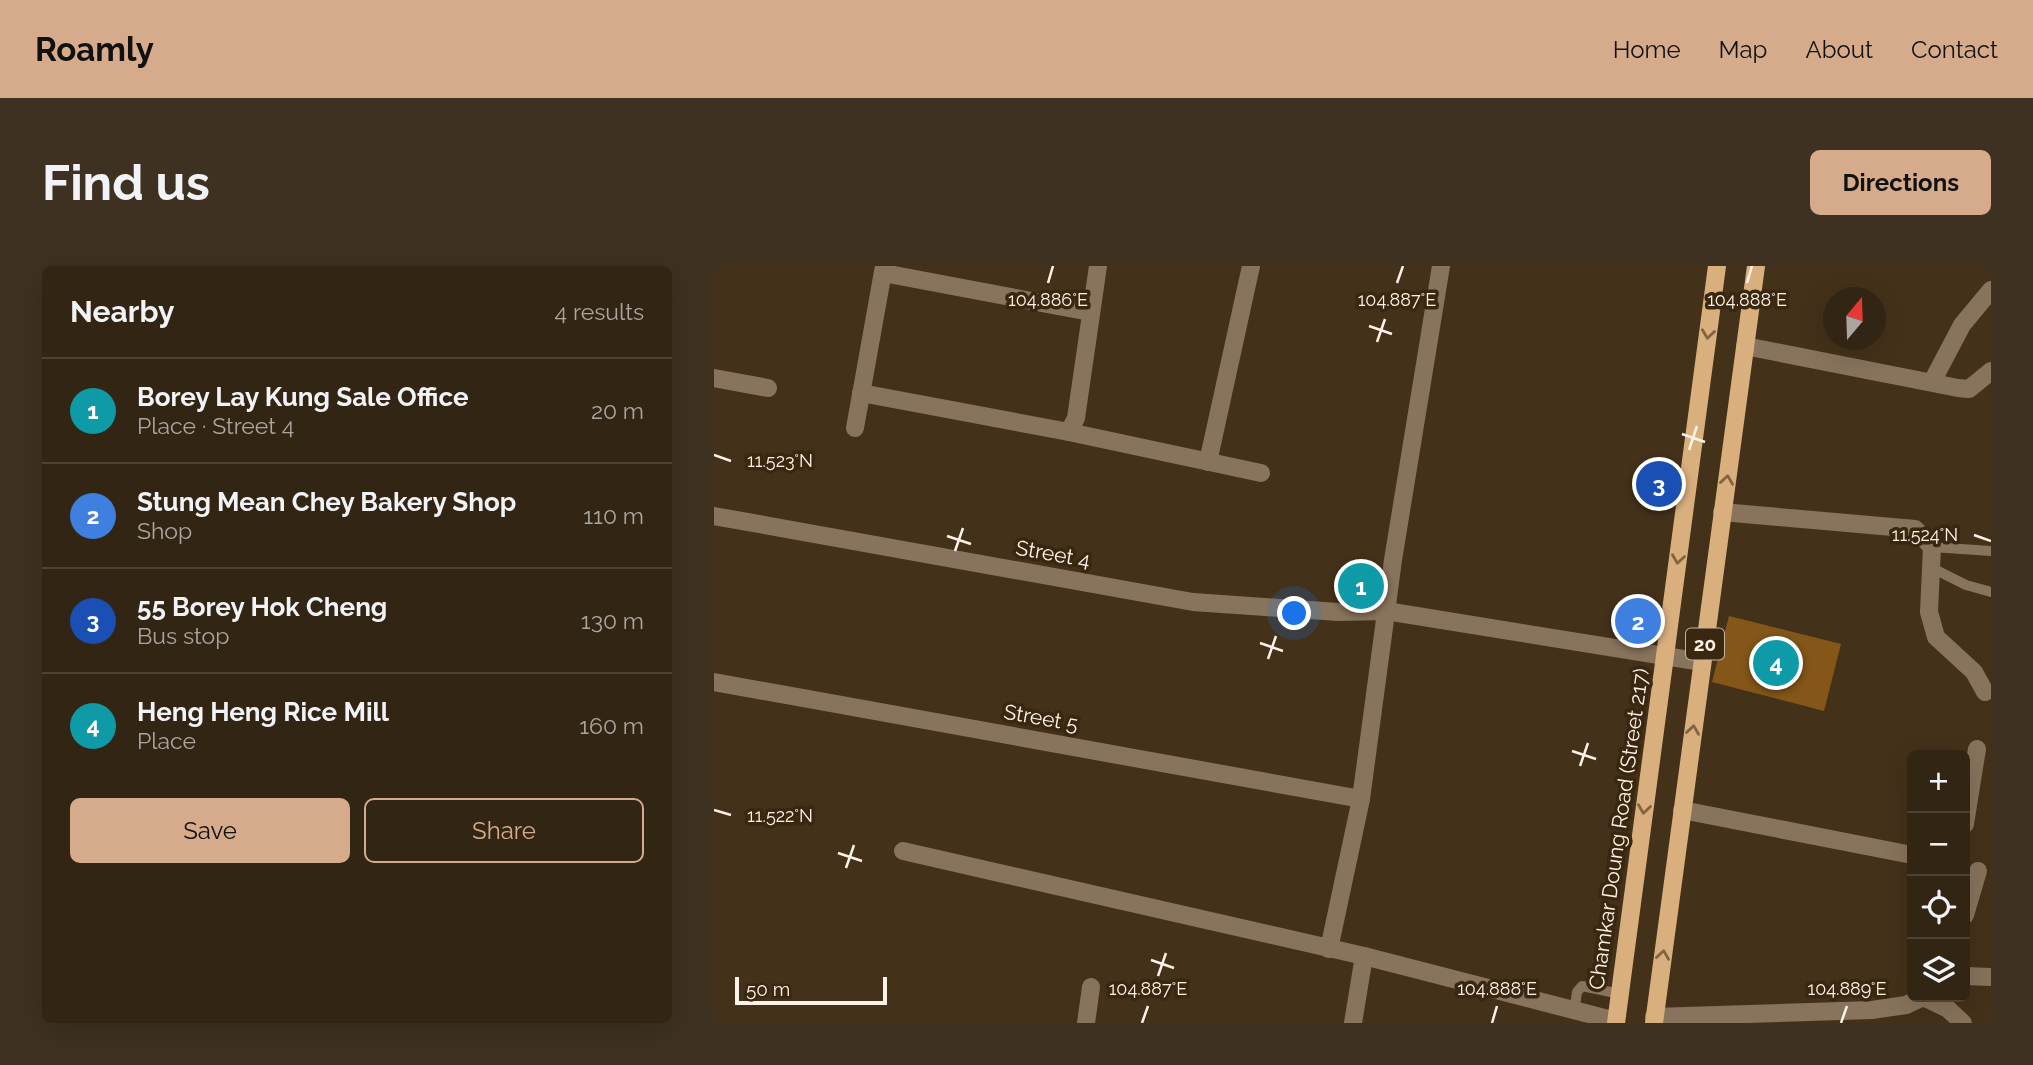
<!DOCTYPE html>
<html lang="en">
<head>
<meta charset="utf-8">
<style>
  :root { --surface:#332514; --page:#3e3122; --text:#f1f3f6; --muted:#a9a5a0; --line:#4e4234; --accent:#d6ab8b }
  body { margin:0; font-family:Raleway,sans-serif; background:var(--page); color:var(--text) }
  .controls { position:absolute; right:21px; bottom:21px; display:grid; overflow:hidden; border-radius:10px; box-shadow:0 7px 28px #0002 }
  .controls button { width:63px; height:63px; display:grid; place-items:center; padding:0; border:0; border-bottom:2px solid var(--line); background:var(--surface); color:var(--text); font:35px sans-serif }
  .compass { position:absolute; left:1109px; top:21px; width:63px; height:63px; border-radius:50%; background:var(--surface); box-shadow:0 7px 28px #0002; rotate:19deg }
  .scale { position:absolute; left:21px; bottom:18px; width:152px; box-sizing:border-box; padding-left:7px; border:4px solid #fdf3e8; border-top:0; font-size:19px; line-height:24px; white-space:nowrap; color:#fdf3e8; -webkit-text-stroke:5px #3a2710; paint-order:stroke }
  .you { position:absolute; left:581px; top:348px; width:24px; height:24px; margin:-18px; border:5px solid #fff; border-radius:50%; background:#1a73e8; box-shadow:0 0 0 10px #1a73e833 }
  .badge { display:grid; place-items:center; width:46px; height:46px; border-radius:50%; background:var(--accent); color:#fff; font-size:23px; font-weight:700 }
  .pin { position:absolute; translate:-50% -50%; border:4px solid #fff; box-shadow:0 2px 7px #0006 }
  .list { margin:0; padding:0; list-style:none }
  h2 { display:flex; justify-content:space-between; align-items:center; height:91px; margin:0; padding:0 28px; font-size:30px }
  h2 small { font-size:23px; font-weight:400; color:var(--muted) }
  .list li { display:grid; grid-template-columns:46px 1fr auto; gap:21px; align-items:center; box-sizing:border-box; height:105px; padding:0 28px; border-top:2px solid var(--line) }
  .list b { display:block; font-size:26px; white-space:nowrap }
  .list p { margin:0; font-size:23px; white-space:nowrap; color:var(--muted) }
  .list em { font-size:23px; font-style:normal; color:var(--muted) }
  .actions { display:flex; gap:14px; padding:21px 28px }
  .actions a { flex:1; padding:16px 0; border:2px solid var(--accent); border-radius:10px; text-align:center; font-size:24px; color:var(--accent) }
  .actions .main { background:var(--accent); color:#111 }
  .icon { flex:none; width:38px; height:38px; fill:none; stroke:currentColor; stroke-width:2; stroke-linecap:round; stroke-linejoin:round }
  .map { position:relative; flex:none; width:1277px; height:757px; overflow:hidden; border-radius:10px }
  header { display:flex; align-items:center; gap:42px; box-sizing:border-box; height:98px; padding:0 35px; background:var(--accent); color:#111 }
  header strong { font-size:33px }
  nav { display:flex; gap:38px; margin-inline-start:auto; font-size:24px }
  .intro { display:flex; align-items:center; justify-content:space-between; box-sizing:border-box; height:168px; padding:0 42px }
  h1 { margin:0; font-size:49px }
  .button { padding:18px 32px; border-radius:10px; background:var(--accent); color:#111; font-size:24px; font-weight:700 }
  main { display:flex; gap:42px; padding:0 42px }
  aside { flex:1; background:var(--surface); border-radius:10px; box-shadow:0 7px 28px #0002 }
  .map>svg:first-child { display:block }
  .building { fill:#845718 }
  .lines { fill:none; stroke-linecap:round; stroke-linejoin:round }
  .service { stroke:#88735c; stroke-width:10 }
  .minor { stroke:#88735c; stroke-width:18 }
  .primary { stroke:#daaf7e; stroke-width:18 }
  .oneway { stroke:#826442 }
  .ticks { fill:none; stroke:#fdf3e8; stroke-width:2.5 }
  .labels { text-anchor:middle; stroke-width:7; stroke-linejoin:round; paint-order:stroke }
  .shield { fill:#3a2710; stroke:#c2b6a7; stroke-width:2 }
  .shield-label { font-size:19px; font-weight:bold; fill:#fdf3e8 }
  .street-label { font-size:21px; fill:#fdf3e8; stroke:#3a2710 }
  .ticks-label { font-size:18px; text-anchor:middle; fill:#fdf3e8; stroke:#3a2710; stroke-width:7; stroke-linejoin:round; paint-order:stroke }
</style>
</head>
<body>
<header>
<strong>Roamly</strong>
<nav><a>Home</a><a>Map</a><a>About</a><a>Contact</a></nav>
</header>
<div class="intro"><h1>Find us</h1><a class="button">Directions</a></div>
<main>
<aside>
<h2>Nearby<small>4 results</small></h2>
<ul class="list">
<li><span class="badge" style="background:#0f9aa8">1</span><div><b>Borey Lay Kung Sale Office</b><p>Place · Street 4</p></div><em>20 m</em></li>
<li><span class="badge" style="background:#3f7fe0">2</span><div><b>Stung Mean Chey Bakery Shop</b><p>Shop</p></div><em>110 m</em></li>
<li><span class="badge" style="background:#1a4fb4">3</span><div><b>55 Borey Hok Cheng</b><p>Bus stop</p></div><em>130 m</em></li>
<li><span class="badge" style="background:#0f9aa8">4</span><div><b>Heng Heng Rice Mill</b><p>Place</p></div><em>160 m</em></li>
</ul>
<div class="actions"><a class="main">Save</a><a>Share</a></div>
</aside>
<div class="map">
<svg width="1277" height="757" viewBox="0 0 1277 757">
  <rect width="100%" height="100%" fill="#44311a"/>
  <!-- building -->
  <g class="building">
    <polygon points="634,311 663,318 661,328 632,321"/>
    <polygon points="917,334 935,336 930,376 912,374"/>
    <polygon points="1015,350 1127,378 1110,445 998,416"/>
  </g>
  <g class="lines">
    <!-- service -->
    <g class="service">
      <polyline points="1218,281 1277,285"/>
      <polyline points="1218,302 1252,319 1277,326"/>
      <polyline points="860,746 863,726 868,720 906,728"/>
    </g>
    <!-- minor -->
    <g class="minor">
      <polyline points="169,7 376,46"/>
      <polyline points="1031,80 1244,122 1255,123 1277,105"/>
      <polyline points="0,112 54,122"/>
      <polyline points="1218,116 1248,59 1277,24"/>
      <polyline points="147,127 355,166 547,207"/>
      <polyline points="141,162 170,0"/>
      <polyline points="355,166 362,152 384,0"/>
      <polyline points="494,196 537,0"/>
      <polyline points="1008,246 1201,263 1218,281 1215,346 1222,371 1260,406 1271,426"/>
      <polyline points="0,250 479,336 624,346 672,345 988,396"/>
      <polyline points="0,416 647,533"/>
      <polyline points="968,544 1198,589"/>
      <polyline points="1251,558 1263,483"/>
      <polyline points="189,585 650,690 902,755"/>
      <polyline points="1251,649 1264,605"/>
      <polyline points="615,683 647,533 679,294 727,0"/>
      <polyline points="1251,710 1277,711"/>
      <polyline points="940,751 1158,744 1192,739 1209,731 1234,743 1249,757"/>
      <polyline points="372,757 377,721"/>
      <polyline points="639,757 650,690"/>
    </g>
    <!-- primary -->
    <g class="primary">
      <polyline points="902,757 1003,0"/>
      <polyline points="940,757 1042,0"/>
    </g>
  </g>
  <!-- one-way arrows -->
  <defs><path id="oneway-chevron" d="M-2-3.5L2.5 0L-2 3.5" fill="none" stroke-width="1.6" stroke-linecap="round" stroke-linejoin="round" transform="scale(1.75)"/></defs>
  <g class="oneway">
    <use href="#oneway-chevron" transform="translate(994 68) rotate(98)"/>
    <use href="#oneway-chevron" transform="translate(1013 214) rotate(-82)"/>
    <use href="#oneway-chevron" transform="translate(964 293) rotate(98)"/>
    <use href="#oneway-chevron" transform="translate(979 464) rotate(-82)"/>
    <use href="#oneway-chevron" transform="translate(930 543) rotate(98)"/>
    <use href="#oneway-chevron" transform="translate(949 689) rotate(-82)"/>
  </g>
  <!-- ticks -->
  <path class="ticks" d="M334,17L339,0M683,17L689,0M1033,17L1038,0M655,60L678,68M663,76L671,53M968,168L991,176M975,184L983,160M0,189L17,195M1260,269L1277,275M233,270L257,278M241,285L249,262M546,377L569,385M554,393L562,370M858,485L882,493M866,500L874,477M0,544L17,549M124,587L148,595M132,602L140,579M437,694L460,702M444,710L452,687M428,757L434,740M778,757L783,740M1127,757L1133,740"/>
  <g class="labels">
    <!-- shield labels -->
    <rect class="shield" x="972" y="362.5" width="38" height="31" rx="5"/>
    <g class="shield-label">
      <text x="991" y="385">20</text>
    </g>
    <!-- street labels -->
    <g class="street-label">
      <text transform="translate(339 288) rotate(10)" y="7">Street 4</text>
      <text transform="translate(327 452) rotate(10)" y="7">Street 5</text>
      <text transform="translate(905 563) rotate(-82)" y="7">Chamkar Doung Road (Street 217)</text>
    </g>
  </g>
  <g class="ticks-label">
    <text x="334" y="40">104.886°E</text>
    <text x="683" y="40">104.887°E</text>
    <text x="1033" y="40">104.888°E</text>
    <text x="66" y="201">11.523°N</text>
    <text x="1211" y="275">11.524°N</text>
    <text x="66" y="556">11.522°N</text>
    <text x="434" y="729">104.887°E</text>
    <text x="783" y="729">104.888°E</text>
    <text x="1133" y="729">104.889°E</text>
  </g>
</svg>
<div class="controls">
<button>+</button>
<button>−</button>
<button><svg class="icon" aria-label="locate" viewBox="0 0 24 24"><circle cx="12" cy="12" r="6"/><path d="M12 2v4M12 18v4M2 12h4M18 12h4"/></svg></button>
<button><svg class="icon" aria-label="layers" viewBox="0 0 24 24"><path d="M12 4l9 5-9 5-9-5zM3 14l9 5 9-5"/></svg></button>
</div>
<svg class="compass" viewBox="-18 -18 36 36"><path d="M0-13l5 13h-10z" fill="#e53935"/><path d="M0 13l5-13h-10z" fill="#a9a5a0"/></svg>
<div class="scale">50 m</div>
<div class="you"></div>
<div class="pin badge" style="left:647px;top:320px;background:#0f9aa8">1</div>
<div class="pin badge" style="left:924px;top:355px;background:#3f7fe0">2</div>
<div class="pin badge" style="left:945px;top:218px;background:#1a4fb4">3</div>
<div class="pin badge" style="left:1062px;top:397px;background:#0f9aa8">4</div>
</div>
</main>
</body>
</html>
